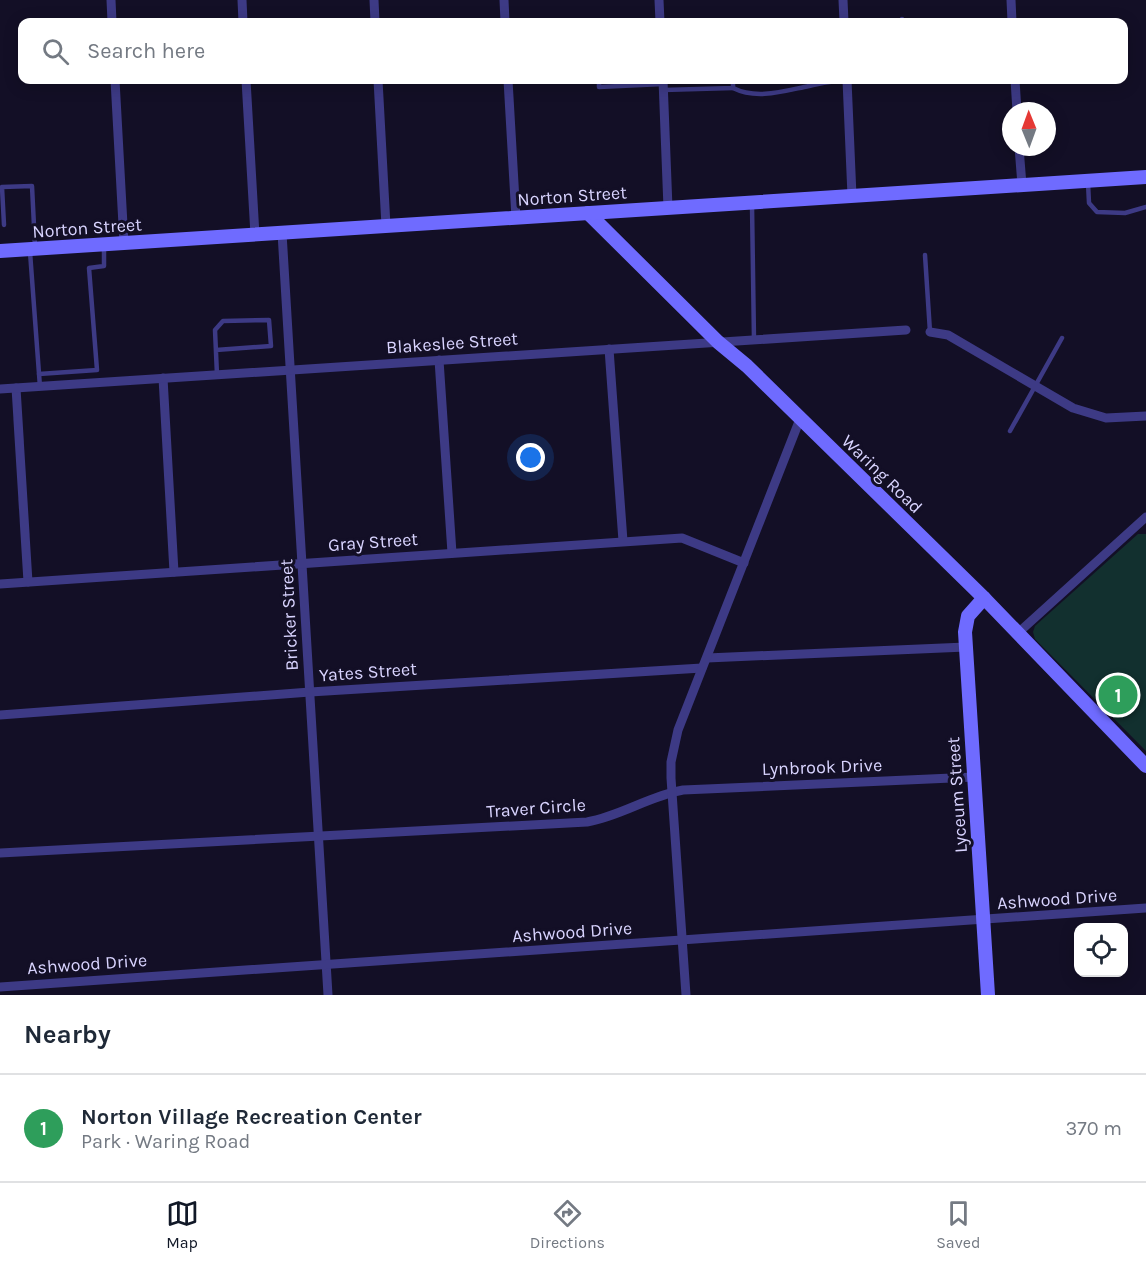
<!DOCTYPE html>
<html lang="en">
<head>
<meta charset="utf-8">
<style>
  :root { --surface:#fff; --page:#f2f2f3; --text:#1f2937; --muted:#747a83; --line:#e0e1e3; --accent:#111827 }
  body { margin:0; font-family:Karla,sans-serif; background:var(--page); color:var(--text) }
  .controls { position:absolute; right:18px; bottom:18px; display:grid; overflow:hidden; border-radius:12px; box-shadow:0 3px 15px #0003 }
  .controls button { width:54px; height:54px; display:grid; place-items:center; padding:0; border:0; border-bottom:2px solid var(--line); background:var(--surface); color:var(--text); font:30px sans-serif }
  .compass { position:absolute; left:1002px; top:102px; width:54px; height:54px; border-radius:50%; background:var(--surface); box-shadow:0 3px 15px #0003; rotate:359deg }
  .you { position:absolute; left:531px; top:458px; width:21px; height:21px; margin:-15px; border:4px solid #fff; border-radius:50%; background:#1a73e8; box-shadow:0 0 0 9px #1a73e833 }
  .badge { display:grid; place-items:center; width:39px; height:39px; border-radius:50%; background:var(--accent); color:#fff; font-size:20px; font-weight:700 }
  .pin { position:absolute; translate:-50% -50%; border:3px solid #fff; box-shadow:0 2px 6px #0006 }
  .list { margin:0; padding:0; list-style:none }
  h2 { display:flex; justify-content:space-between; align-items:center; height:78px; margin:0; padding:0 24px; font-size:26px }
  h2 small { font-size:20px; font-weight:400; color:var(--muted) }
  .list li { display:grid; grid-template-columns:39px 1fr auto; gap:18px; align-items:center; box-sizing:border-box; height:108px; padding:0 24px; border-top:2px solid var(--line) }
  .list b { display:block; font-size:22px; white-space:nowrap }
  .list p { margin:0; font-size:20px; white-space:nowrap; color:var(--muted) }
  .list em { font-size:20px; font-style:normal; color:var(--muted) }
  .icon { flex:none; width:33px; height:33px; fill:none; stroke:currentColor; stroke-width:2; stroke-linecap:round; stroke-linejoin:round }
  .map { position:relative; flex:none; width:1146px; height:995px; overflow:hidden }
  .search { position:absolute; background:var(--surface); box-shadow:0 3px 15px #0003; left:18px; right:18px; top:18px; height:66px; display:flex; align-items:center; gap:15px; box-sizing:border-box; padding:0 21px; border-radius:12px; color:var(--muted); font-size:22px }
  .sheet { height:186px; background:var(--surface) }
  nav { display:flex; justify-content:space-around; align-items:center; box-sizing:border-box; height:84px; border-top:2px solid var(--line); background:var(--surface); font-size:16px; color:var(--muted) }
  nav a { display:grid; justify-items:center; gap:3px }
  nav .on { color:var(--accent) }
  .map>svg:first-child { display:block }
  .park { fill:#12302f }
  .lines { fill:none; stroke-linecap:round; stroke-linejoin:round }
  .lane { stroke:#3d3a85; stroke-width:4.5 }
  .street { stroke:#3d3a85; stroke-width:9 }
  .secondary { stroke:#6f6bff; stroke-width:14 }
  .labels { text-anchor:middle; stroke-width:6; stroke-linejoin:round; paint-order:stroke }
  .street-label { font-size:18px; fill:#d9d4ff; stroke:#130f26 }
</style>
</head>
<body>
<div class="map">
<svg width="1146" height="995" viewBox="0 0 1146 995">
  <rect width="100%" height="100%" fill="#130f26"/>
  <!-- park -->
  <polygon class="park" points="1138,534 1146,534 1146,751 1035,639 1033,632 1035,626"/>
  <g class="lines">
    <!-- lane -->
    <g class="lane">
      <polyline points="902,19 902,22"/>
      <polyline points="599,80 599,87 663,84"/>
      <polyline points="847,82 889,80"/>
      <path d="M733,88C757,100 784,91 809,86C820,83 831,82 842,80"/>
      <polyline points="663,90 733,88 733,80"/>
      <polyline points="1088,183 1089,203 1097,212 1125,213 1146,207"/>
      <polyline points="752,205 754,340"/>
      <polyline points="4,225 2,187 32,186 35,246"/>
      <polyline points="30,252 40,387"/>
      <polyline points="925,255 930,332"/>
      <polyline points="216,350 271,346 269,320 223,321 215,330 217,375"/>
      <polyline points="39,374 97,370 89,268 104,266 104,246"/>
      <polyline points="1010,431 1062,338"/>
    </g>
    <!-- street -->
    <g class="street">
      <polyline points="111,0 112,22"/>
      <polyline points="242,0 243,22"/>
      <polyline points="374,0 375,22"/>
      <polyline points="504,0 505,22"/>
      <polyline points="659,0 660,22"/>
      <polyline points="843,0 844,22"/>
      <polyline points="1011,0 1012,22"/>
      <polyline points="115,80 124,243"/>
      <polyline points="246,80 255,235"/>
      <polyline points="378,80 386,226"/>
      <polyline points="508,80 516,218"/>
      <polyline points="663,80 668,208"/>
      <polyline points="847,80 852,196"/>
      <polyline points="1015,80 1017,111"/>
      <polyline points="1019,147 1022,185"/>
      <polyline points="282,233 328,995"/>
      <polyline points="930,332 948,335 1073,408 1106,418 1146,416"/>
      <polyline points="609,349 623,541"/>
      <polyline points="439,360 452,553"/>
      <polyline points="163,378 174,572"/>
      <polyline points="16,388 28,582"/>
      <polyline points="0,389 906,330"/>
      <polyline points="0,584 682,538 744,563"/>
      <polyline points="1018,633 1146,517"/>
      <polyline points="707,658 966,647"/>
      <polyline points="0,715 310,692 702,668"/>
      <path d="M0,853L587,822C621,816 649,796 683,790L974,777"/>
      <polyline points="0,987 1146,908"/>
      <polyline points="686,995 671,778 671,762 678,730 800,419"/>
    </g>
    <!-- secondary -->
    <g class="secondary">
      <polyline points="588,213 718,342 747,366 984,598 1146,766"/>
      <polyline points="0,251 1146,177"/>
      <polyline points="984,598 968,616 965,632 988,995"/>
    </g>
  </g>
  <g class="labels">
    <!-- street labels -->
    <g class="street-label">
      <text transform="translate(572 196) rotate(-4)" y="6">Norton Street</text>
      <text transform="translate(87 228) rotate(-4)" y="6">Norton Street</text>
      <text transform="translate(452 343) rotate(-4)" y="6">Blakeslee Street</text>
      <text transform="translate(882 474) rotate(44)" y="6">Waring Road</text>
      <text transform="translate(373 542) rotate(-4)" y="6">Gray Street</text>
      <text transform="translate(289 615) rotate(-93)" y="6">Bricker Street</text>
      <text transform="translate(368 672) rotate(-4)" y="6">Yates Street</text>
      <text transform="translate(822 767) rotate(-2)" y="6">Lynbrook Drive</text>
      <text transform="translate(957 795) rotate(-94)" y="6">Lyceum Street</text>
      <text transform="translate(536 808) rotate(-4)" y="6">Traver Circle</text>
      <text transform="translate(1057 899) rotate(-4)" y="6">Ashwood Drive</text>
      <text transform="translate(572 932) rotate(-4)" y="6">Ashwood Drive</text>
      <text transform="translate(87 964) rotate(-4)" y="6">Ashwood Drive</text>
    </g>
  </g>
</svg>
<div class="controls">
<button><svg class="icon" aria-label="locate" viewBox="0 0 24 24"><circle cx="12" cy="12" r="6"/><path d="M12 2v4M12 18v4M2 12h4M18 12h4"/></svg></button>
</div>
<svg class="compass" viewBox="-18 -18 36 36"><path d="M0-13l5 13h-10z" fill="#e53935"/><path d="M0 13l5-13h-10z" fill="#747a83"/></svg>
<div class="you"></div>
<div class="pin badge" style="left:1118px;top:695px;background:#2e9e5b">1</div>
<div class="search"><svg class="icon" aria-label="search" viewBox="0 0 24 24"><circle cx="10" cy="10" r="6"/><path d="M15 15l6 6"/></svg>Search here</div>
</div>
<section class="sheet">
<h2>Nearby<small></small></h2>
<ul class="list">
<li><span class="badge" style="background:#2e9e5b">1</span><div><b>Norton Village Recreation Center</b><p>Park · Waring Road</p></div><em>370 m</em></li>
</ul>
</section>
<nav>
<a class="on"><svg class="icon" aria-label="map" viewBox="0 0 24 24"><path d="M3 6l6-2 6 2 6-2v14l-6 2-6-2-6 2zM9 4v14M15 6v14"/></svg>Map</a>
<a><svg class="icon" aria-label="directions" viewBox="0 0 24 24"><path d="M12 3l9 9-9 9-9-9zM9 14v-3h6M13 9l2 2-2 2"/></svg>Directions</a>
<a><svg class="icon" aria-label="saved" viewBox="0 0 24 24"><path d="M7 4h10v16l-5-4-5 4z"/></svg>Saved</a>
</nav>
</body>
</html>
